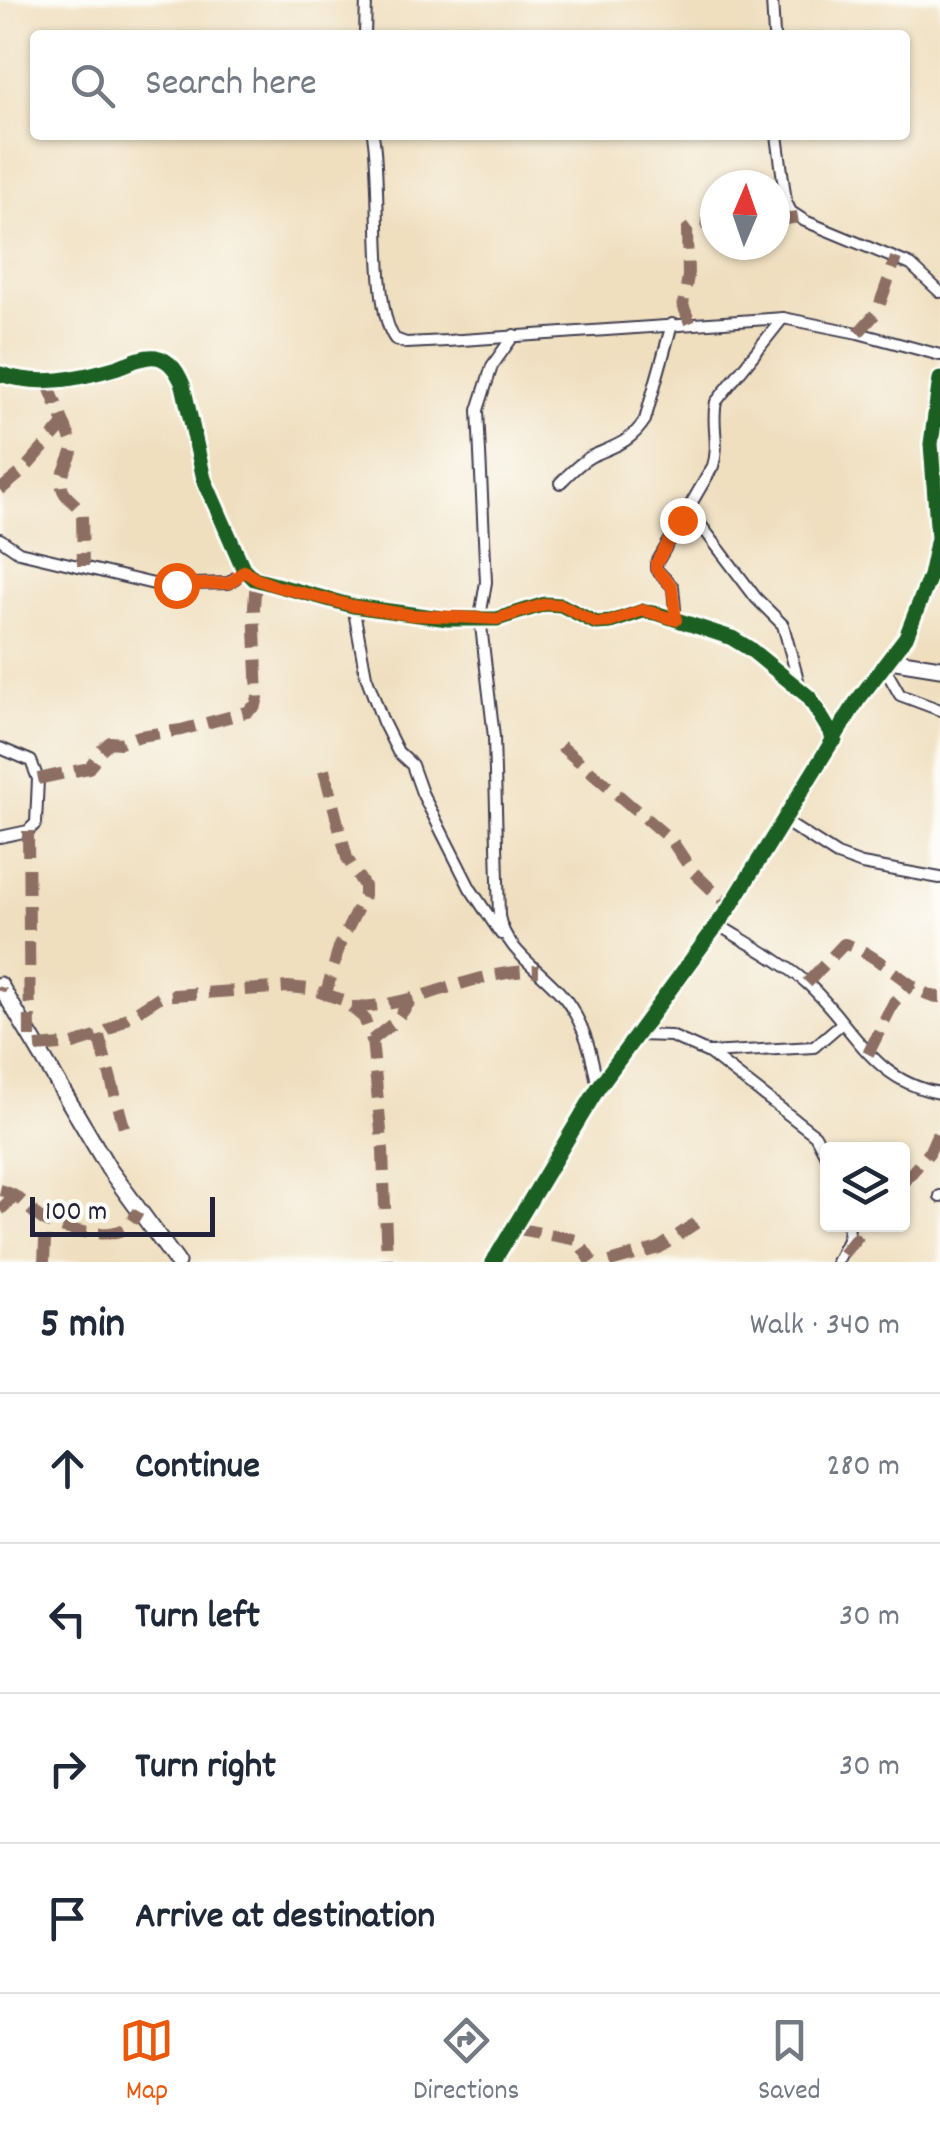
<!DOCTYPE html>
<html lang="en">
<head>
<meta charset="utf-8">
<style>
  :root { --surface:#fff; --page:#f6f6f7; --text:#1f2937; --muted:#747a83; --line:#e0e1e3; --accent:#ea580c }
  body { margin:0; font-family:Dekko,sans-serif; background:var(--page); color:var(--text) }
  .controls { position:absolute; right:30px; bottom:30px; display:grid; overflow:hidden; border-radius:10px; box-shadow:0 2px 8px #0004 }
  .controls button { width:90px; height:90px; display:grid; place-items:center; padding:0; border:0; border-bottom:2px solid var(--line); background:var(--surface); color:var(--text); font:50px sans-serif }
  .compass { position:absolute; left:700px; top:170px; width:90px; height:90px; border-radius:50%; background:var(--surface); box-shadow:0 2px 8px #0004; rotate:2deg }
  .scale { position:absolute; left:30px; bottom:25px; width:185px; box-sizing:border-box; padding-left:10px; border:5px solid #22223b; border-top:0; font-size:28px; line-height:35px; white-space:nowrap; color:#22223b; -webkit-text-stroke:8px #fdfcf7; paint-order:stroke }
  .stop { position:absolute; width:30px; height:30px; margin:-22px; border:8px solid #ea580c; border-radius:50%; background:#fff }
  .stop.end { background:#ea580c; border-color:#fff; box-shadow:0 2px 10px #0008 }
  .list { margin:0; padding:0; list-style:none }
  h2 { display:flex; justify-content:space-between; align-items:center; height:130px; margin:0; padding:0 40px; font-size:42px }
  h2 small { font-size:32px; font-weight:400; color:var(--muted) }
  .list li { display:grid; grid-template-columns:65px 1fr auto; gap:30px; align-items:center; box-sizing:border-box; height:150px; padding:0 40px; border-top:2px solid var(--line) }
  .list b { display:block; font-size:38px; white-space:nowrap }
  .list em { font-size:32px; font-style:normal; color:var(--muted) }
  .icon { flex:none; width:55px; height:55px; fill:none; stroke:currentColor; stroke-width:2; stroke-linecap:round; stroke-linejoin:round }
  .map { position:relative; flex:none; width:940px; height:1262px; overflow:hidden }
  .search { position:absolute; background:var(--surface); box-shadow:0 2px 8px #0004; left:30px; right:30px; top:30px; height:110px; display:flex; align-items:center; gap:25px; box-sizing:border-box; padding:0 35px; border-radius:10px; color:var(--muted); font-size:38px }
  .sheet { height:730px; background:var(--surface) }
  nav { display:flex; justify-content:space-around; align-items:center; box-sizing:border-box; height:140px; border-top:2px solid var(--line); background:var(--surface); font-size:28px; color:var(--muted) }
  nav a { display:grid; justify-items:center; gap:5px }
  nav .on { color:var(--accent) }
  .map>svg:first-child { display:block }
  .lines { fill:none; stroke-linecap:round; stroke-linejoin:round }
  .street-casing { stroke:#413e4f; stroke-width:14 }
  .secondary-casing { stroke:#413e4f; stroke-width:19 }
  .street { stroke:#fff; stroke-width:10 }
  .secondary { stroke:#fff; stroke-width:15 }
  .quiet { stroke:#8d6e63; stroke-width:12; stroke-dasharray:25 12; stroke-linecap:butt }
  .cycleway-casing { stroke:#fdfcf7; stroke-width:21 }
  .cycleway { stroke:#1b5e20; stroke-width:15 }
  .route { stroke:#ea580c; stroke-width:12 }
</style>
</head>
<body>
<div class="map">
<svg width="940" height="1262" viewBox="0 0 940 1262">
  <rect width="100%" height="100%" fill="#fdfcf7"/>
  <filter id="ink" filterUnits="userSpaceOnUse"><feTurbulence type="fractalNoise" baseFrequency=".01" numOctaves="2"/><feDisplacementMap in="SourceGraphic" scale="20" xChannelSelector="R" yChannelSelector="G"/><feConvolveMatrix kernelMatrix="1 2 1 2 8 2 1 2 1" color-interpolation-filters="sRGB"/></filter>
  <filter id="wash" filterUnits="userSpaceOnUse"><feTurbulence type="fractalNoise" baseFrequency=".0048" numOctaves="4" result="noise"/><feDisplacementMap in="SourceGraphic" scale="40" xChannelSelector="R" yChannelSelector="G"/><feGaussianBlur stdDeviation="2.25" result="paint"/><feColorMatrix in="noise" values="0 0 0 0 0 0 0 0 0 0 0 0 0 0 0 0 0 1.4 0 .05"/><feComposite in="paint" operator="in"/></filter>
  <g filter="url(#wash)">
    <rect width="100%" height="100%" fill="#efdfbf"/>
  </g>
  <g filter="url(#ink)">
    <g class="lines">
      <!-- street casing -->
      <g class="street-casing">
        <g id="street">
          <polyline points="772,0 774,35"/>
          <polyline points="365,35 366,0"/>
          <path d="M373,135C382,181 371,308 395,339L406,343L447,341L783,318L858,333L940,355"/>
          <polyline points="777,135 786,202 791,212 805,221 911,265 940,292"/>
          <path d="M514,335L492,366L478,410L486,582L480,617L494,737L499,916C505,952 545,972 566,1000C586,1027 592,1056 598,1088"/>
          <path d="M0,374C41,387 77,379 118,367C129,363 144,355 156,357C171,360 178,373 183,385L204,479L243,568L254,579L353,606L448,619H497L545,604L561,605L596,623L611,622L643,611L659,614L732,638L750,649L809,697L835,740"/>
          <path d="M560,483C570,473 580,462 592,456C615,446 631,442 645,420L672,324"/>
          <polyline points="690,506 697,520 756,598 783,625 800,687"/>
          <polyline points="0,539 19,552 158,585 229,583 244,571"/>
          <polyline points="353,606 366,676 383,722 398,752 412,765 422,793 470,888 501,934"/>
          <path d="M676,620L673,587L656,569V564L713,466C720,444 711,424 716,402L783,318"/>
          <polyline points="884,667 900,695 940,710"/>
          <polyline points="0,748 31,761 38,779 36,823 28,831 0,837"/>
          <polyline points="784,821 837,855 862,864 940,878"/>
          <path d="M717,924C747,943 783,961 809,985C854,1027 872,1081 940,1093"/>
          <polyline points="637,1035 671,1036 709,1053 815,1135 828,1159"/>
          <polyline points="709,1053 814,1047 842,1023"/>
          <polyline points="940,1197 940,1196"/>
          <polyline points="493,1262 598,1088 730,907 857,701 906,637 930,576 938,538 931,444 940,379"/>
          <polyline points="837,1262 848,1240 849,1224"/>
        </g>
      </g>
      <!-- secondary casing -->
      <g class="secondary-casing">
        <g id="secondary">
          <polyline points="890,660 940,668"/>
          <polyline points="0,985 109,1169 177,1262"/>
        </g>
      </g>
      <!-- street -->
      <use href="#street" class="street"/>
      <!-- secondary -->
      <use href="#secondary" class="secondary"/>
      <!-- quiet -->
      <g class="quiet">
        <polyline points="775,221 798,217"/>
        <polyline points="690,323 683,305 688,276 687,230 695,224 715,223"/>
        <polyline points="858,333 877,312 896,258"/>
        <path d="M47,382L73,445C73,461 54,479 65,494C71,502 78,505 82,514L83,566"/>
        <polyline points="0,490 22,472 65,423"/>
        <polyline points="561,746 672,841 692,871 730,907"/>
        <polyline points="324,770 347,858 364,886 364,896 340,944 326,993"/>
        <polyline points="38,779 89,768 101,750 110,742 120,743 140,736 181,730 247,712 256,705 258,697 254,607 256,579"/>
        <polyline points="28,831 30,1037"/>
        <path d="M807,983L844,944C878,951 916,998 940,997"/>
        <polyline points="0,991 1,987"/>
        <path d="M352,1007C421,1007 469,970 539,971"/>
        <polyline points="99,1036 124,1127"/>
        <polyline points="372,1040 396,1021 411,1000"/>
        <polyline points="36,1047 73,1044 99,1036 161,996 288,987 310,989 343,1000 364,1018 372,1040 383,1151 387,1262"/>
        <polyline points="868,1054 894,1002 912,983"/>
        <polyline points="902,1184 929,1153 940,1128"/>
        <path d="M0,1190C25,1196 26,1210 45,1221C63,1230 105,1239 124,1229C131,1225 134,1218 138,1211"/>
        <polyline points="0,1210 16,1195"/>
        <polyline points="514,1228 577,1240 592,1262"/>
        <polyline points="843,1254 868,1224"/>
        <polyline points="44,1262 46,1221"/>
        <polyline points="610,1262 659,1248 696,1223"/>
      </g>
      <!-- cycleway casing -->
      <g class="cycleway-casing">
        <g id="cycleway">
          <path d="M0,374C41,387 77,379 118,367C129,363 144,355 156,357C171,360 178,373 183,385L204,479L243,568L254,579L353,606L448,619H497L545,604L561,605L596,623L611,622L643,611L659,614L732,638L750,649L809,697L835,740"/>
          <polyline points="493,1262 598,1088 730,907 857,701 906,637 930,576 938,538 931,444 940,379"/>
        </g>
      </g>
      <!-- cycleway -->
      <use href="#cycleway" class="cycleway"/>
    </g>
  </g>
  <g class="lines" filter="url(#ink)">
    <!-- route -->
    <polyline class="route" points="176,585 230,583 244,571 256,579 275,586 353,606 411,615 497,619 546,604 561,605 596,623 610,622 643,610 676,620 672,587 656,569 656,564 682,520"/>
  </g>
</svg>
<div class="controls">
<button><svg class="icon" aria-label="layers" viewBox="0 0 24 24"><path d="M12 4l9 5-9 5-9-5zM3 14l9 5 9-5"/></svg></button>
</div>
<svg class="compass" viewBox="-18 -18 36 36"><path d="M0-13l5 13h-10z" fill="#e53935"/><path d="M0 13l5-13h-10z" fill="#747a83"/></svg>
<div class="scale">100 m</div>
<div class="stop" style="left:176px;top:585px"></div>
<div class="stop end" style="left:682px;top:520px"></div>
<div class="search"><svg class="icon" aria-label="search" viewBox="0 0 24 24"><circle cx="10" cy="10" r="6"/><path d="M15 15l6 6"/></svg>Search here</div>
</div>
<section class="sheet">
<h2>5 min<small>Walk · 340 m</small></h2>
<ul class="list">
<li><svg class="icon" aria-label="ahead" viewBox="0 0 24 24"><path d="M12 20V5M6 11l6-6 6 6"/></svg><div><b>Continue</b></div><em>280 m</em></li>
<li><svg class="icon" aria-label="left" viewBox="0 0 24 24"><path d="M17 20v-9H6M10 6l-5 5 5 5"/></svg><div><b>Turn left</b></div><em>30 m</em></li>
<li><svg class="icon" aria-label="right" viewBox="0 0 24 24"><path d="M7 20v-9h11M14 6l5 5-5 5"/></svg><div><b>Turn right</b></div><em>30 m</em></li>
<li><svg class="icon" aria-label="arrive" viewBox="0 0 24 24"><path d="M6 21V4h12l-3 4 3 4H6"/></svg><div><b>Arrive at destination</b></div></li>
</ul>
</section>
<nav>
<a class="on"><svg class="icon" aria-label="map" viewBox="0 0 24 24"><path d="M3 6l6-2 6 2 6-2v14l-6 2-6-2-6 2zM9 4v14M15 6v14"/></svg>Map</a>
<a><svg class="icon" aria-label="directions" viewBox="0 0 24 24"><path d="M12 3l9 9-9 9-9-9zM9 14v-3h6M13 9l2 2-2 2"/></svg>Directions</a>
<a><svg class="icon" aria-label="saved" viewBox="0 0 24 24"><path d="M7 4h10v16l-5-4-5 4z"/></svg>Saved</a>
</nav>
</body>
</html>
